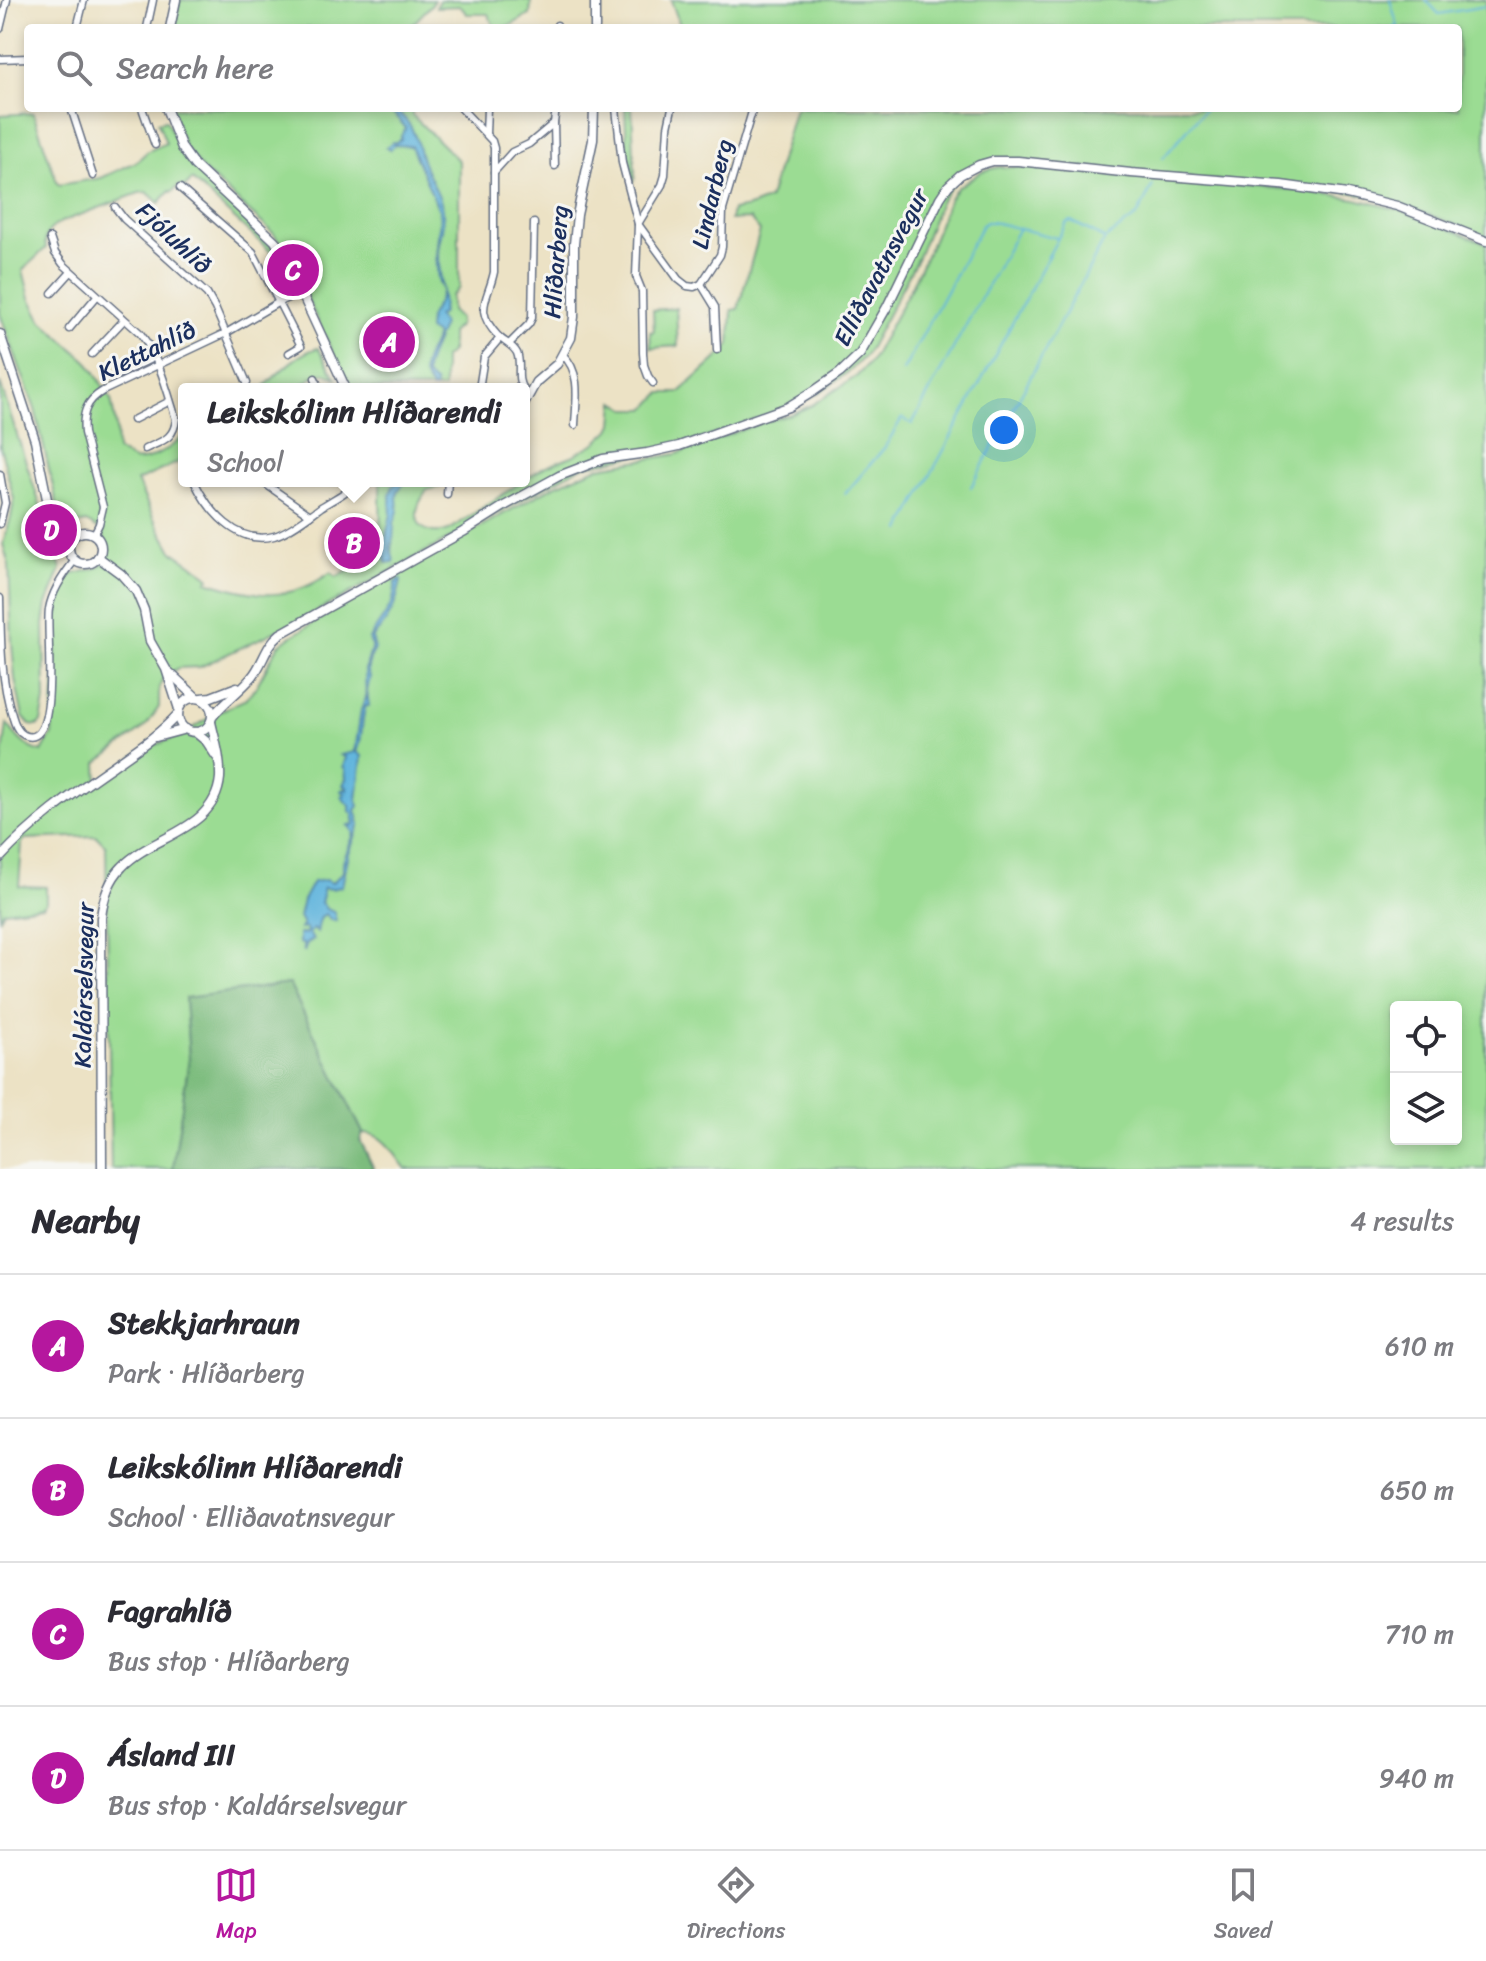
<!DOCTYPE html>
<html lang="en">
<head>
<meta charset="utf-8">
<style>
  :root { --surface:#fff; --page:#f7f7f7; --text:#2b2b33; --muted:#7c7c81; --line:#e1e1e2; --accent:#b5179e }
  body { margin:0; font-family:Sriracha,sans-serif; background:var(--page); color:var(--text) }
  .controls { position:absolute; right:24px; bottom:24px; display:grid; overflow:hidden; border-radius:8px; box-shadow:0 4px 12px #0003 }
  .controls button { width:72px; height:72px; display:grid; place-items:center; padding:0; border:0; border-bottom:2px solid var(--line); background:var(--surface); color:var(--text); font:40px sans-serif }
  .you { position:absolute; left:1004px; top:430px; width:28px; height:28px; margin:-20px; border:6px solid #fff; border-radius:50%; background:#1a73e8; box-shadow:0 0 0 12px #1a73e833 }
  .badge { display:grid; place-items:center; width:52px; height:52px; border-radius:50%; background:var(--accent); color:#fff; font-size:26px; font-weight:700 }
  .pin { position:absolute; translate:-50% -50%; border:4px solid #fff; box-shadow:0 2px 8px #0006 }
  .popup { position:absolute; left:178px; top:383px; width:352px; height:104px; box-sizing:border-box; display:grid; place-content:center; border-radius:8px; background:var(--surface); filter:drop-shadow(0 2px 6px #0005); font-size:26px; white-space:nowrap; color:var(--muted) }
  .popup b { font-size:30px; color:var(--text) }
  .popup::after { content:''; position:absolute; left:50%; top:100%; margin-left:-16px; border:16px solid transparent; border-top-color:var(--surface) }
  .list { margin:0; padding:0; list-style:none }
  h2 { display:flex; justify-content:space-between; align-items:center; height:104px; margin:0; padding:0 32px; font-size:34px }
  h2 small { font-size:26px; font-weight:400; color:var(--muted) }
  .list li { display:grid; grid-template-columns:52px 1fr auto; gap:24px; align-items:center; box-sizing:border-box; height:144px; padding:0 32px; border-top:2px solid var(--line) }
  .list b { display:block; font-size:30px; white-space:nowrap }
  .list p { margin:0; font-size:26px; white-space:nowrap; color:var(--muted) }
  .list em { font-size:26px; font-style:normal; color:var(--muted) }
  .icon { flex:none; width:44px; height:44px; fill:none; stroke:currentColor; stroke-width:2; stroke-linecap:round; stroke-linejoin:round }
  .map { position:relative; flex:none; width:1486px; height:1169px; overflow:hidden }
  .search { position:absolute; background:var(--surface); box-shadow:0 4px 12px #0003; left:24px; right:24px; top:24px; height:88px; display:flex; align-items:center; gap:20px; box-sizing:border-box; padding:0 28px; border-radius:8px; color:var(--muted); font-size:30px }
  .sheet { height:680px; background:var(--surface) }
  nav { display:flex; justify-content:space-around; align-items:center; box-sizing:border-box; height:112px; border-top:2px solid var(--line); background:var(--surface); font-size:22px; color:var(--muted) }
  nav a { display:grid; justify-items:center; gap:4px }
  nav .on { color:var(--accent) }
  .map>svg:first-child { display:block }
  .green { fill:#9bdc93; stroke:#5b8678; stroke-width:2; fill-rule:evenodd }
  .forest { fill:#7cbc7d; stroke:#4c766e; stroke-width:2 }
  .water { fill:#62b5dd; stroke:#3e729e; stroke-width:2 }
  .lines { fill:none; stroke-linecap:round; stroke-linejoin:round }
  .stream { stroke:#62b5dd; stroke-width:2 }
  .street-casing { stroke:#646e82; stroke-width:9 }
  .secondary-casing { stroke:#646e82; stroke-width:11 }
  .street { stroke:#fff; stroke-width:6 }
  .secondary { stroke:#fff; stroke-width:8 }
  .labels { text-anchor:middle; stroke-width:6; stroke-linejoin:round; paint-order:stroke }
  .street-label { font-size:24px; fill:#1b2f5e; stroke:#f6f6f2 }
</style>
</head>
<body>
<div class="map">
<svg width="1486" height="1169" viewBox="0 0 1486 1169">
  <rect width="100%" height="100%" fill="#f6f6f2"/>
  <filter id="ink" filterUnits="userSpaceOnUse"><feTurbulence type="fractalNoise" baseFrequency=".0125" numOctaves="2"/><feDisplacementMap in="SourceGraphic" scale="16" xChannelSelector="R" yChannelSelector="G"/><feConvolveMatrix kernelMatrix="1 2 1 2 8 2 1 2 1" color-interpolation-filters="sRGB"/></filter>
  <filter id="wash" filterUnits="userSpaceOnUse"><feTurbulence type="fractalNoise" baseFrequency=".006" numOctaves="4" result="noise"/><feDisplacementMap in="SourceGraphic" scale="32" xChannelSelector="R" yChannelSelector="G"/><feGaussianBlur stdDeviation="1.8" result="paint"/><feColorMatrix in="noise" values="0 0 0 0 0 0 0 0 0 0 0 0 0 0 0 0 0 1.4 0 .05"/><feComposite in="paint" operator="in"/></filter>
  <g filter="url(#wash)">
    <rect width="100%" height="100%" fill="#ece2c5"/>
    <!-- green -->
    <g class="green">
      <polygon points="180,0 434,0 432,4 409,28 174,28"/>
      <path d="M439,0H531L530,15C515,21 512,28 495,28L488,14H467L460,6L436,7Z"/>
      <path d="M671,0H1486V237C1443,219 1400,203 1355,193L996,160L958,177L940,202L918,257L866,355L851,370L823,390L797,405L690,443L581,467L306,617L200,667L178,668L164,677L159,688V707L146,726L97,763L98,783L146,748L180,736L222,710L244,700L256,687L278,646L290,637L400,571L554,486L599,467L677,454L760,423L792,414L812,405L857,376L871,361L910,289L930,247L949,199L957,188L982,171L999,167H1017L1297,190L1356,199L1400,210L1486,243V1169H406C394,1154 384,1133 363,1133L289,984L185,998L189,1059L173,1169H111L106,846L96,836L25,839L22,843L19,886L46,887V902L42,906L4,911L0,918V776L7,724C17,737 25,748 42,752L52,734L56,645L55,616L58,599L70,575L100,567L108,554L102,531L86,522L74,525L58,508L35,409L0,314V115L33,113L58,185L101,178L136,162L148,151L166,143L158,122L166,120C173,135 180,151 191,164C217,201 260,223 282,262L277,267L270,251L192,180L186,186H178L172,192L170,191L159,203L147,192L139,193L61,222C49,229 43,235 46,248L23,270L30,298L42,321L88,362L111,399L116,427L117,450C122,453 128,458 134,460C147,464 177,445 184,434V453L177,463L137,481L153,517L172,551L207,575L210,578L207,581C255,597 289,603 331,572L336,577L354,568L377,565L381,562L380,481H442L440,487L427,490C422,498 416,506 417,516C418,532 436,535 449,530L544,467L572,456L597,442L610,430L613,424L615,402L627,409H646L661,393H679L726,350L730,344L732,310L738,309L760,231L750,219L730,220L732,210L749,207L769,199L795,108H1458V28H792C786,25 782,24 776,28H681ZM1396,1007H1456V1139H1396Z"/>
      <polygon points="171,108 412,108 412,115 459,161 459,288 451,296 451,311 459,319 459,325 451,333 451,352 444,358 444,389 350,389 283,247 274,234 199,166 184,146"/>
      <polygon points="625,108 632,108 635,177 633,181 627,152"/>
      <polygon points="676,308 678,346 651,348 650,332 654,331 653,310"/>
      <path d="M318,348L336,378L324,373L313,377L297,389H262C279,373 295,354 318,348Z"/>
      <polygon points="0,383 61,569 47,604 44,624 45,701 41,722 37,726 30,725 23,717 15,679 12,644 9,565 3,544 11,517 14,499 0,446"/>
    </g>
    <!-- forest -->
    <polygon class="forest" points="289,984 363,1133 360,1140 374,1169 173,1169 189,1059 185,998"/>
    <!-- water -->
    <g class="water">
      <path d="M389,108L396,109C399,114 405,118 408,123C417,134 418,150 423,163C429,178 442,197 443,213C445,228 437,242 438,256C440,275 444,295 442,314L437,316L443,324C440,334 424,365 426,374C426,378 433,381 435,383V389H432C430,385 427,382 425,378C418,366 434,346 436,335L428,330L429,318L438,302L442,290L438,279L436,257L440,217L439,210L411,146L394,145L391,149L386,147L393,142L395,143L397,141L401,140V136L406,128Z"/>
      <polygon points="401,481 406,481 398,491 397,497 398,511 394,523 393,541 391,548 394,562 386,563 383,549 391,514 390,495 393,486"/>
      <path d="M400,579L401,581C400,585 399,589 398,593C394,611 384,626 372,638L375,649C371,657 364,669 370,677L367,691L369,706H366C360,722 364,736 357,752L362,756L357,800L359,806L356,810L360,824L349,853L342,886L332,889L323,888L322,891L323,895L321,903L323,904L326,909L334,912L336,921L331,920L325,914C318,918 319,925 317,932L313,929L309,933L313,940L307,943L304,952L303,944L299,943V934H305L307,932L306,928L300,929L303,924L299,917L303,900L313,882L326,880L332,883L343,872V862L354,834L351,827L347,825H355L353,813L350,812V805L346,802L341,796L345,794L341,791L343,789L347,790V787L343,785L346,779L345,768L343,767L346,757L341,755L355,752L361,710L366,698L365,670L372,647L369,639C380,620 396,607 395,583Z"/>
    </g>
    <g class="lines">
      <!-- stream -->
      <g class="stream">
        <polyline points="1390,0 1398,26 1392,28"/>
        <polyline points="1426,0 1439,14 1486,6"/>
        <polyline points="1163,158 1206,108"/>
        <polyline points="903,371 982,225 986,222 993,222 1057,238"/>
        <polyline points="971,487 1105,239 1137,216 1153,185"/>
        <polyline points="845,494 885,447 902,418 912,424 1019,228"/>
        <polyline points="901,530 1066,223 1071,221 1105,239"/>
      </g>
    </g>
  </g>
  <g filter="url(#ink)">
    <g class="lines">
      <!-- street casing -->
      <g class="street-casing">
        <g id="street">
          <polyline points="77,28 84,0"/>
          <polyline points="147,28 153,0"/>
          <polyline points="556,28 557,25"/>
          <polyline points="0,29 7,0"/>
          <polyline points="0,59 28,58"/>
          <polyline points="71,108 93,176"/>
          <polyline points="142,108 155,145"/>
          <polyline points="461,108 492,141 494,148 494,172"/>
          <polyline points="616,108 622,163 638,224 678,279 687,286 694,287 701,284 720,255 722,247 723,210 753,108"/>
          <polyline points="554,123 555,166"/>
          <polyline points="486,134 487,108"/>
          <polyline points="180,188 253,252 301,346 289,353"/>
          <polyline points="115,207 124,219 207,294 215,308 247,383"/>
          <path d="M50,238L55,253L63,264L140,333C159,357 167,390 176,419C174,440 161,441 145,449"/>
          <polyline points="701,284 715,307 717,350"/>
          <polyline points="52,293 71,272"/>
          <polyline points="69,329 97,296"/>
          <polyline points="509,344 529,324 532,318 534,223"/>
          <polyline points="92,354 124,320"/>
          <path d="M563,355C582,373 576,401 575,425"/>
          <polyline points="111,378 155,357"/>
          <polyline points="315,378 320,389"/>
          <polyline points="653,383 648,376 644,365 643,353 642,291 636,276 638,224 662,185 665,175 668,127 672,108"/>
          <polyline points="479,389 484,357 500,338"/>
          <path d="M523,389C515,378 522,365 517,353C513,345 504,342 498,336C473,309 488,301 494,272V172L512,152L529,144L554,123L556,108"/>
          <polyline points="133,420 170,401"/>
          <polyline points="0,474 5,503 0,524"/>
          <path d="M194,481C208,510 237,546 274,536C289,532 309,516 321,507C333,499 348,493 356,481"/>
          <polyline points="264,481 267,485 310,515"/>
          <polyline points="447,494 448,481"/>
          <path d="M94,534L99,524L103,507L84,433C82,413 86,401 103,391L226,333L279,302L301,292"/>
          <path d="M0,598C1,636 0,678 12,715C14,722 17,732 24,735C62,752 45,626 49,609C52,591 63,575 75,560"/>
        </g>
      </g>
      <!-- secondary casing -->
      <g class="secondary-casing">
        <g id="secondary">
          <polyline points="170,28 176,0"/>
          <polyline points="595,28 595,0"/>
          <polyline points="166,108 182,148 194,165 275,241 296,281 346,389"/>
          <polyline points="0,334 35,440 49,509 57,523 72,538"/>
          <polyline points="524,404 536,382 557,364 571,338 574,317 574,244 577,215 593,140 594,108"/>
          <circle cx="85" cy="548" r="16"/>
          <polyline points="98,557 121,574 136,591 144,610 150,641 166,669 179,709"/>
          <polyline points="169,672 197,698"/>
          <circle cx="195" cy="715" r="17"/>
          <polyline points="201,698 211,697 237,687"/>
          <path d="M213,716C224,702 239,692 251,678C263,665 265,646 280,634L463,532L506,505L559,476L603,459L647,453L679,446L788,407L814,391L840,373L860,354L887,307L940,198L948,186L960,175L979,165L993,161H1018L1131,173L1281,185L1347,194L1397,206L1486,241"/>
          <polyline points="195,732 207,742 216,756"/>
          <polyline points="156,737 186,729"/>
          <path d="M0,858C32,823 71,795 110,768C134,751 158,736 178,714"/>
          <path d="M102,1169L101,918C103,899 108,881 122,867C152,835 215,831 220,778C221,759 215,740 211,722"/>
        </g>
      </g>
      <!-- street -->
      <use href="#street" class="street"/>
      <!-- secondary -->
      <use href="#secondary" class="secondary"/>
    </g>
  </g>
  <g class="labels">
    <!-- street labels -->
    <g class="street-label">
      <text transform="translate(712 194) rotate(-77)" y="8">Lindarberg</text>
      <text transform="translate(174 238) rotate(43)" y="8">Fjóluhlíð</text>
      <text transform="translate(556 262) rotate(-86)" y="8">Hlíðarberg</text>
      <text transform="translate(881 267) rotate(-62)" y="8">Elliðavatnsvegur</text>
      <text transform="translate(147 351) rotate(-26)" y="8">Klettahlíð</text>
      <text transform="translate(84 985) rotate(-89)" y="8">Kaldárselsvegur</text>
    </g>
  </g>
</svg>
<div class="controls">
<button><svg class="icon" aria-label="locate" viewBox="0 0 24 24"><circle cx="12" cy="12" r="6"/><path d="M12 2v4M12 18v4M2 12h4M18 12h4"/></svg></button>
<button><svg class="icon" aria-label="layers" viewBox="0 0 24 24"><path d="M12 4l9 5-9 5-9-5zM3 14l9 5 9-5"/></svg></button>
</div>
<div class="you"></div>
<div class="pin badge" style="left:389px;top:342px">A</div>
<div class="pin badge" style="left:354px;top:543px">B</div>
<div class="popup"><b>Leikskólinn Hlíðarendi</b>School</div>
<div class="pin badge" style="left:293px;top:270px">C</div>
<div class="pin badge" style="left:51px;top:530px">D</div>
<div class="search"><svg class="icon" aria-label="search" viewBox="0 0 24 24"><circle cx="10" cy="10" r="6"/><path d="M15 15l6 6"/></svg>Search here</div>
</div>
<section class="sheet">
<h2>Nearby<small>4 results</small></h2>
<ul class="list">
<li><span class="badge">A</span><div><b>Stekkjarhraun</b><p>Park · Hlíðarberg</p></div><em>610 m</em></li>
<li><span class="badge">B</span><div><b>Leikskólinn Hlíðarendi</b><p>School · Elliðavatnsvegur</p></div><em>650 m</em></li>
<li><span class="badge">C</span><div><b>Fagrahlíð</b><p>Bus stop · Hlíðarberg</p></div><em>710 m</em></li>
<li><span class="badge">D</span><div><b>Ásland III</b><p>Bus stop · Kaldárselsvegur</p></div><em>940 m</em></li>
</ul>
</section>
<nav>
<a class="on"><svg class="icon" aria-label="map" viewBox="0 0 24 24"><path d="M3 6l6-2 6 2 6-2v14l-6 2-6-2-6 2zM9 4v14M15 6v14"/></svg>Map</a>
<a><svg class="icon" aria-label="directions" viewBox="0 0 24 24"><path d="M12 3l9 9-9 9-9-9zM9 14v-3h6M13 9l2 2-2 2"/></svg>Directions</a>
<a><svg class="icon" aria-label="saved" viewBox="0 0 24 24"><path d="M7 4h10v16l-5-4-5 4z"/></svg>Saved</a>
</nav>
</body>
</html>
